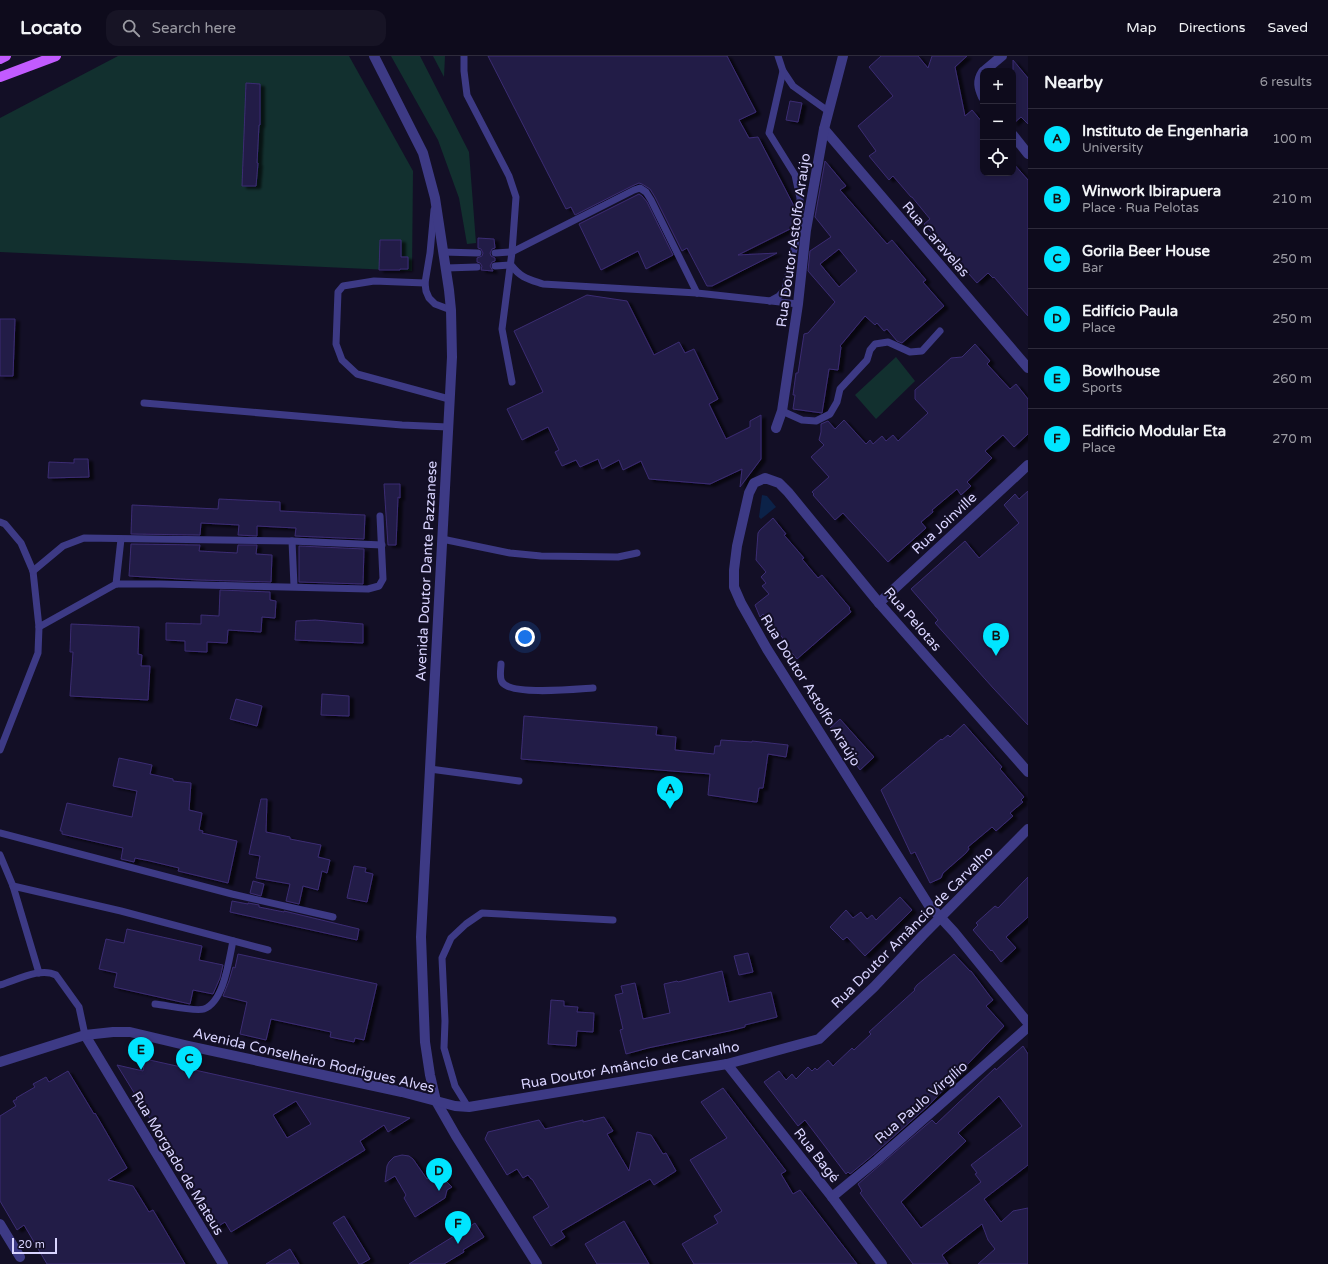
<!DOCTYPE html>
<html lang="en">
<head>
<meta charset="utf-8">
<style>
  :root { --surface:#0e0b1c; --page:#171425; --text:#f1f3f6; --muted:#9b9ba3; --line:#2e2b3b; --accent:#00e5ff }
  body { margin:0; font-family:"Varela Round",sans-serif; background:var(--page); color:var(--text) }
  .controls { position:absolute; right:12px; top:12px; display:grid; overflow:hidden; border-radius:8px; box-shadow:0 2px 6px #0003 }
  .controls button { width:36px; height:36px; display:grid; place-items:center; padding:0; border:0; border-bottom:1px solid var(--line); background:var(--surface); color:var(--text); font:20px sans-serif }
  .scale { position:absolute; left:12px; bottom:10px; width:45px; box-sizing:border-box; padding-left:4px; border:2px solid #d9d4ff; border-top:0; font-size:11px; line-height:14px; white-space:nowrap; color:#d9d4ff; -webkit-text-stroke:3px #130f26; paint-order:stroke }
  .you { position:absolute; left:525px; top:581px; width:14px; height:14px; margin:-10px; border:3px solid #fff; border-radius:50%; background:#1a73e8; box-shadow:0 0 0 6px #1a73e833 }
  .badge { display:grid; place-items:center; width:26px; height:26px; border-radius:50%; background:var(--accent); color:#111; font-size:13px; font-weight:700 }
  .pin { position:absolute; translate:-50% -33px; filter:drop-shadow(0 1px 2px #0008) }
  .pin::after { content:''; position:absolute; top:21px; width:14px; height:12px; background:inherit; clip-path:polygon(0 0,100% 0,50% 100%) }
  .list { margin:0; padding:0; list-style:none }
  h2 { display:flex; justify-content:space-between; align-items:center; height:52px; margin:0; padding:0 16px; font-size:17px }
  h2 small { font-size:13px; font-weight:400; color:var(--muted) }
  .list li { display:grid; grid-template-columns:26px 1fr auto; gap:12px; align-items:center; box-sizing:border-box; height:60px; padding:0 16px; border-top:1px solid var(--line) }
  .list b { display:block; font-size:15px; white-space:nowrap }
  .list p { margin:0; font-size:13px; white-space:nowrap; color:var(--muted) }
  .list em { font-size:13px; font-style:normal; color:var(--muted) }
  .icon { flex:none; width:22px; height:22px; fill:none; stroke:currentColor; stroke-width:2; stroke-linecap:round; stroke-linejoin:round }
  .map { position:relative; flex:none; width:1028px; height:1208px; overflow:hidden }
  header { display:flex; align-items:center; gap:24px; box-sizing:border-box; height:56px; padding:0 20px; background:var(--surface); border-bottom:1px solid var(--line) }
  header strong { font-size:19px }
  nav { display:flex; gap:22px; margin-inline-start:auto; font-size:14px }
  .search { width:280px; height:36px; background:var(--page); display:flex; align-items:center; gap:10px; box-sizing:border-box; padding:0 14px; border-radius:12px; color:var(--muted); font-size:15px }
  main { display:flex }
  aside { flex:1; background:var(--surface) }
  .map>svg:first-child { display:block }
  .green { fill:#12302f }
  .water { fill:#0c2248 }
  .building { fill:#241b47; stroke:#3b2d73; fill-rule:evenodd; filter:url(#shadow) }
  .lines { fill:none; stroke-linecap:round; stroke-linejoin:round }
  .service { stroke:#3d3a85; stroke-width:7 }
  .minor { stroke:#3d3a85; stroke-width:10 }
  .tertiary { stroke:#3d3a85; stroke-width:10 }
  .primary { stroke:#c25bff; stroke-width:10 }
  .labels { text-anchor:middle; stroke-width:4; stroke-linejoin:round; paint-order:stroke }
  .street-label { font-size:14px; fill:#d9d4ff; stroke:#130f26 }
</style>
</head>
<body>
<header>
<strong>Locato</strong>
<div class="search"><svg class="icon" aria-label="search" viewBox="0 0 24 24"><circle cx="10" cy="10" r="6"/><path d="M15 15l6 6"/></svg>Search here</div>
<nav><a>Map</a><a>Directions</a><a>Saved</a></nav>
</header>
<main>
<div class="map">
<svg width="1028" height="1208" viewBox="0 0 1028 1208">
  <defs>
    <filter id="shadow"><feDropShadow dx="4.5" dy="2.5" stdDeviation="1" flood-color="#0009"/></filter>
  </defs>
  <rect width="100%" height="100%" fill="#130f26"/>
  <!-- green -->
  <g class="green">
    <polygon points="118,0 349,0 413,115 412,215 0,196 0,62"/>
    <polygon points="391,0 420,0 469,96 476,187 467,188 459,142 438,84"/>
    <polygon points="433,0 445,0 444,21"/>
    <polygon points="896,301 915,325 876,363 855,339"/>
  </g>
  <!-- water -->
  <polygon class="water" points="762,439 767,440 776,451 761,463 759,461"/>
  <!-- building -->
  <g class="building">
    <polygon points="488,0 727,0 756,56 739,64 749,82 758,81 795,152 794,171 738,199 777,197 712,230 707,230 687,192 682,195 655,141 650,133 642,128 639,127 632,130 575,159 571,151 566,153"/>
    <polygon points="881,0 918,0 928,12 932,0 967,0 955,11 965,60 972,54 983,67 983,117 1013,117 1013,107 1028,124 1028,260 994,221 993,222 988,217 977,227 924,168 930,163 912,141 911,141 893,120 889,124 869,100 876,95 858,70 893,40 869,11"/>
    <polygon points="1013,4 1028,22 1028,68 1021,61 1013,68"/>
    <polygon points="246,27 260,28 260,69 259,69 257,107 258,107 256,130 242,130"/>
    <polygon points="790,45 802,47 798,66 786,64"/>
    <path d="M825,105L846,130L840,134L887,188L892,184L926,224L923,226L944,250L902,287L897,285L887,273L884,275L877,267L875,269L865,260L840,290L841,291L838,314L829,313L822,357L793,353L795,339H793L796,317H798L804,278L808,277L835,246L808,215L810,195L831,181L815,161ZM839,193L857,215L839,231L820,208Z"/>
    <polygon points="639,138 642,140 647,146 673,199 646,213 638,195 601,214 579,168"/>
    <polygon points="478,182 494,183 495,192 492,193 490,197 491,200 495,202 495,205 492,206 490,210 493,215 481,214 482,210 480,207 477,206 477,202 482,200 483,197 481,193 478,192"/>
    <polygon points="380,184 401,184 401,201 408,201 408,213 400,213 400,214 379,214"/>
    <polygon points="587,239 627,245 654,299 679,286 685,297 694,293 718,343 709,348 726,383 750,371 750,365 761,359 761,403 740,431 742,413 710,428 649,423 641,405 623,414 619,404 602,413 598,403 580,411 576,404 562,410 555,396 559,394 548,371 522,384 507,353 543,336 514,275"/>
    <polygon points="0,263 15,263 13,320 0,320"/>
    <polygon points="975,288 990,305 987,308 1010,333 1016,328 1028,343 1028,378 1014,391 1003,379 985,395 992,402 967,426 971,430 961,439 957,433 932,454 933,456 921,466 926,472 888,506 843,457 835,464 813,439 814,438 812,436 829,421 811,401 824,389 819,384 821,376 821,368 828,365 835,373 844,364 866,388 870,384 873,388 882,380 886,385 893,379 898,385 928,357 915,343 915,334 951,302 962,301"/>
    <polygon points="74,403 88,403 89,421 48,422 49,406 74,407"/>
    <polygon points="384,428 400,428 400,442 398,441 396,489 388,489"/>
    <polygon points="1028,435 1028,669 994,633 935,567 938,564 911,533 965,485 979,502 1019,467 1004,449 1015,438 1019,443"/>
    <polygon points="219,443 280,446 280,455 365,459 364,483 295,480 296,472 257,470 257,480 238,479 239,469 201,467 200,479 131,478 132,449 218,453"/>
    <polygon points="773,462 786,478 784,479 804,502 802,503 818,522 822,519 850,552 849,553 851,556 797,603 788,592 782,581 763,558 760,561 755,549 769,538 762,530 766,527 761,521 766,516 756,504 758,477 760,474"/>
    <polygon points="131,488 200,489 199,495 237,497 238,489 257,489 256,498 272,499 271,526 198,524 129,520"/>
    <polygon points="299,490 364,493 363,528 299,526"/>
    <polygon points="220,534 270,536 270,544 276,545 275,562 262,561 261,576 228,574 227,587 207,586 207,596 185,595 185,585 166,584 166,567 201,568 201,559 219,560"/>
    <polygon points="315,564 363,568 363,587 295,584 296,565"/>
    <polygon points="71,568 139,571 138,598 142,599 141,610 150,610 148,644 70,640 73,596 70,596"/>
    <polygon points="322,638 349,640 349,660 321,659"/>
    <polygon points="236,643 262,650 257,670 230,663"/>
    <polygon points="524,660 657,671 656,679 676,681 675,694 714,698 715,690 720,690 721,684 752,686 752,685 788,689 786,701 768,698 763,732 759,732 757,746 755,746 708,739 710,718 521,703"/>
    <polygon points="840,663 874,701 860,714 830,672"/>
    <polygon points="964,668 1002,711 1000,713 1024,741 1021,744 1023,746 1010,757 1013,760 996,775 992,771 968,791 969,793 966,797 943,817 941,822 930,827 915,796 911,798 881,734 941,683 942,684 948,679 950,681"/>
    <polygon points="119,702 152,709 150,718 173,723 173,725 191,727 189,754 202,757 199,774 203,775 202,777 237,785 228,827 178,815 179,812 150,805 135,802 134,806 121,803 123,792 62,778 62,775 60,775 67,747 132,761 137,735 113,730"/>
    <polygon points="261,743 267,743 266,776 290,781 290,783 321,789 318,801 330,804 327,817 322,815 318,834 303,830 299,848 286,845 290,828 256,822 260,800 249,798"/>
    <polygon points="354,810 366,812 365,816 373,818 367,846 347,842"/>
    <polygon points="1028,821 1028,861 1006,881 1016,892 1001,906 992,894 991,895 973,874 978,869 976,867 995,850 998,852"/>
    <polygon points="253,825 264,828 261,840 250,837"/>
    <polygon points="900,841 912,854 865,900 847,881 843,884 830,871 846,854 853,862 861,856 867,863 872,859 876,864"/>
    <polygon points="232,845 248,848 248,847 259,849 259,851 284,856 284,855 359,873 357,884 230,856"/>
    <polygon points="127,873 202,890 199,904 223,909 220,922 213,938 193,934 190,948 114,931 117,917 99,913 106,883 124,887"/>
    <polygon points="748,897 753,916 739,919 734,900"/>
    <polygon points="238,898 377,928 364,984 355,982 354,986 330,981 331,976 271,963 266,984 240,978 247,946 223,940 229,925 233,911 235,912"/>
    <polygon points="954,898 970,915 971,915 989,939 993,944 986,950 1004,970 929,1049 873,1099 850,1118 848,1116 846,1118 805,1064 798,1070 764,1026 779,1015 786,1024 792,1018 796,1023 808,1011 812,1015 815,1012 817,1014 828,1004 833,1010 852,992 854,994 871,978 869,976 915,934 914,933 917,929"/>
    <polygon points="722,915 729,946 771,936 777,961 745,969 745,971 729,975 648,992 626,998 620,974 623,973 615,939 623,937 621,930 635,927 643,963 670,957 664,928 677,925 678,926"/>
    <polygon points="551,944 564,945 564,950 578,951 577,956 594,957 593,976 577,975 576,990 548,988"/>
    <path d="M1023,990L1028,998V1109L984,1143L1001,1166L1013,1155L1028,1152V1208H978L995,1193L988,1184L982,1168L942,1199L948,1208H913L860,1137L862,1135L858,1128L932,1064L936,1068L995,1012L996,1014ZM999,1040L1022,1070L971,1109L977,1117L975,1118L981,1126L921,1172L901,1146L966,1085L958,1077Z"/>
    <path d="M145,1003L344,1047L410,1062L388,1076L384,1069L360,1085L365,1094L231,1176L225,1166L217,1171L117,1009L143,1015ZM296,1045L311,1068L287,1082L273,1059Z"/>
    <polygon points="68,1015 94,1058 95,1057 127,1112 108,1124 133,1130 149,1156 153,1154 185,1208 47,1208 24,1169 17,1174 10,1162 0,1145 0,1060 16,1050 13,1045 17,1043 16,1042 35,1031 33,1028 46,1021 49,1026"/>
    <polygon points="723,1032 786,1115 781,1118 793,1138 800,1134 857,1208 694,1208 682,1188 718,1167 714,1160 722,1155 690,1104 727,1082 701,1046"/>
    <polygon points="604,1061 613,1075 607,1078 629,1115 637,1076 651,1079 663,1098 666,1097 676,1115 654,1129 650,1123 561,1175 565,1181 551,1190 533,1161 549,1151 532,1123 531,1123 528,1119 523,1122 517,1113 507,1119 485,1083 488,1076 539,1064 545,1073 583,1064 583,1066"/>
    <polygon points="402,1099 409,1100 413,1103 427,1123 441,1114 446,1122 446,1125 452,1131 447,1134 445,1142 415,1161 404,1142 406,1139 395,1120 385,1126 387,1110 389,1106 394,1101"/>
    <polygon points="344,1160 370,1203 361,1208 359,1208 333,1167"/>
    <polygon points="624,1165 649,1208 597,1208 585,1188"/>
    <polygon points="475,1167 484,1181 463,1194 464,1196 444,1208 409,1208"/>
    <polygon points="290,1193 299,1208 266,1208"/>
  </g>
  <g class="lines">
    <!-- service -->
    <g class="service">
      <polyline points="464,0 464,15 467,39 509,120 516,141 512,196 502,273 512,326"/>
      <polyline points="783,15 793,30 828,55"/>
      <polyline points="434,154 430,197 425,227 426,235 429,242 435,248 451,254"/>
      <polyline points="443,196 478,197"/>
      <polyline points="495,197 512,196 634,134 640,132 646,136 651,144 697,237"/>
      <path d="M495,210L511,209C521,222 528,223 543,228L697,237L798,248"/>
      <polyline points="446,212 477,211"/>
      <polyline points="425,227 374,225 343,230 338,236 336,288 342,304 357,318 449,343"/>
      <polyline points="770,245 779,240 785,233 800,167 800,142 795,119 769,77 783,15 778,0"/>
      <polyline points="144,347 402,369 448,371"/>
      <polyline points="782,355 802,364 816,365 830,358 837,346 840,333 867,304 870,294 875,288 888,286 910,296 922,295 940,275"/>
      <polyline points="0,466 5,468 21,487 33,515 39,571 38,597 0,694"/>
      <polyline points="442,483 510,497 541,500 618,501 637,497"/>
      <polyline points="292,485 294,530"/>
      <polyline points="33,515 63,490 84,482 292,485 382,489"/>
      <polyline points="116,528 121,483"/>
      <polyline points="39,571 116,528 160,528 368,533 379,530 383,523 380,460"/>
      <path d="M501,608C501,613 499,621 502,626C511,640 577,633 593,632"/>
      <polyline points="430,713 519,725"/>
      <polyline points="0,777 232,838 333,861"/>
      <polyline points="0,799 13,830 39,917"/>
      <polyline points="13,830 121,855 268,894"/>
      <path d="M0,929C17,924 40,911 56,919L79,951L85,979"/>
      <path d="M155,948C166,949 195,956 204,953C224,946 229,903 233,885"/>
      <polyline points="468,1051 455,1030 444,992 445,965 442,902 451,882 466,868 482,857 613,864"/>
    </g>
    <!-- minor -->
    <g class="minor">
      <polyline points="984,15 1002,0"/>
      <path d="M983,16C977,25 979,32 983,41"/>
      <polyline points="824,73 1028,312"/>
      <polyline points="1013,79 1028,98"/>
      <polyline points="776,372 782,355 798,248 806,174 824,73 843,0"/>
      <polyline points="879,547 1028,409"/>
      <polyline points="1028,716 879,547 788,436 779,427 765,422 754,427 749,437 737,490 734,514 734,531 741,547 767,593 928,848 954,876 1028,967"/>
      <polyline points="85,979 223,1208"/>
      <polyline points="727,1008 832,1141 882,1208"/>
      <polyline points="832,1141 877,1104 1028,971"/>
      <polyline points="0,1168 20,1201"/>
    </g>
    <!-- tertiary -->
    <g class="tertiary">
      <polyline points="374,0 423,97 435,142 449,234 451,254 452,301 421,881 425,986 430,1019 436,1045 456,1080 537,1208"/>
      <polyline points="0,1006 85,979 113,976 130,976 189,990 402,1036 455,1050 469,1051 727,1008 819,983 874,931 923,879 1028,773"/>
    </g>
    <!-- primary -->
    <g class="primary">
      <polyline points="0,3 6,0"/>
      <polyline points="0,21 56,0"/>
    </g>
  </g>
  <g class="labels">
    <!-- street labels -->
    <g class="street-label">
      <text transform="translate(936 183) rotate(49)" y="5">Rua Caravelas</text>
      <text transform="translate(793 184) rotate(-82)" y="5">Rua Doutor Astolfo Araújo</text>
      <text transform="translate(944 467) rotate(-43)" y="5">Rua Joinville</text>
      <text transform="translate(426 515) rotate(-87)" y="5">Avenida Doutor Dante Pazzanese</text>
      <text transform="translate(913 563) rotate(49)" y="5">Rua Pelotas</text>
      <text transform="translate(811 634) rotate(58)" y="5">Rua Doutor Astolfo Araújo</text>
      <text transform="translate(912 871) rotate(-45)" y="5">Rua Doutor Amâncio de Carvalho</text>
      <text transform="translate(314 1004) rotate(13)" y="5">Avenida Conselheiro Rodrigues Alves</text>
      <text transform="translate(630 1009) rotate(-10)" y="5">Rua Doutor Amâncio de Carvalho</text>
      <text transform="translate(921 1046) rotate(-41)" y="5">Rua Paulo Virgílio</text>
      <text transform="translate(817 1099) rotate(52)" y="5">Rua Bagé</text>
      <text transform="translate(178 1107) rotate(59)" y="5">Rua Morgado de Mateus</text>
    </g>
  </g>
</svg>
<div class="controls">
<button>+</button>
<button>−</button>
<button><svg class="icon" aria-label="locate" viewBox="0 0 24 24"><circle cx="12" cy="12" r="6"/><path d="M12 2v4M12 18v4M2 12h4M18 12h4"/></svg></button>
</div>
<div class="scale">20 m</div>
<div class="you"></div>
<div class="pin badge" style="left:670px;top:753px">A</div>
<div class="pin badge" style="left:996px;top:600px">B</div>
<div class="pin badge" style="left:189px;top:1023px">C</div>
<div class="pin badge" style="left:439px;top:1135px">D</div>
<div class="pin badge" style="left:141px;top:1014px">E</div>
<div class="pin badge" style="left:458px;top:1188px">F</div>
</div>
<aside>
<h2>Nearby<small>6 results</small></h2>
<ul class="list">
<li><span class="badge">A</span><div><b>Instituto de Engenharia</b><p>University</p></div><em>100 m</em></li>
<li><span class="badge">B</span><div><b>Winwork Ibirapuera</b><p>Place · Rua Pelotas</p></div><em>210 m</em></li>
<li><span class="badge">C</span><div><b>Gorila Beer House</b><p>Bar</p></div><em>250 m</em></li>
<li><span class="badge">D</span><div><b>Edifício Paula</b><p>Place</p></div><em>250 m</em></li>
<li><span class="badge">E</span><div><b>Bowlhouse</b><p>Sports</p></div><em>260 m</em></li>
<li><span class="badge">F</span><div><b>Edificio Modular Eta</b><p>Place</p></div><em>270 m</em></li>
</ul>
</aside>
</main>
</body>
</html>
